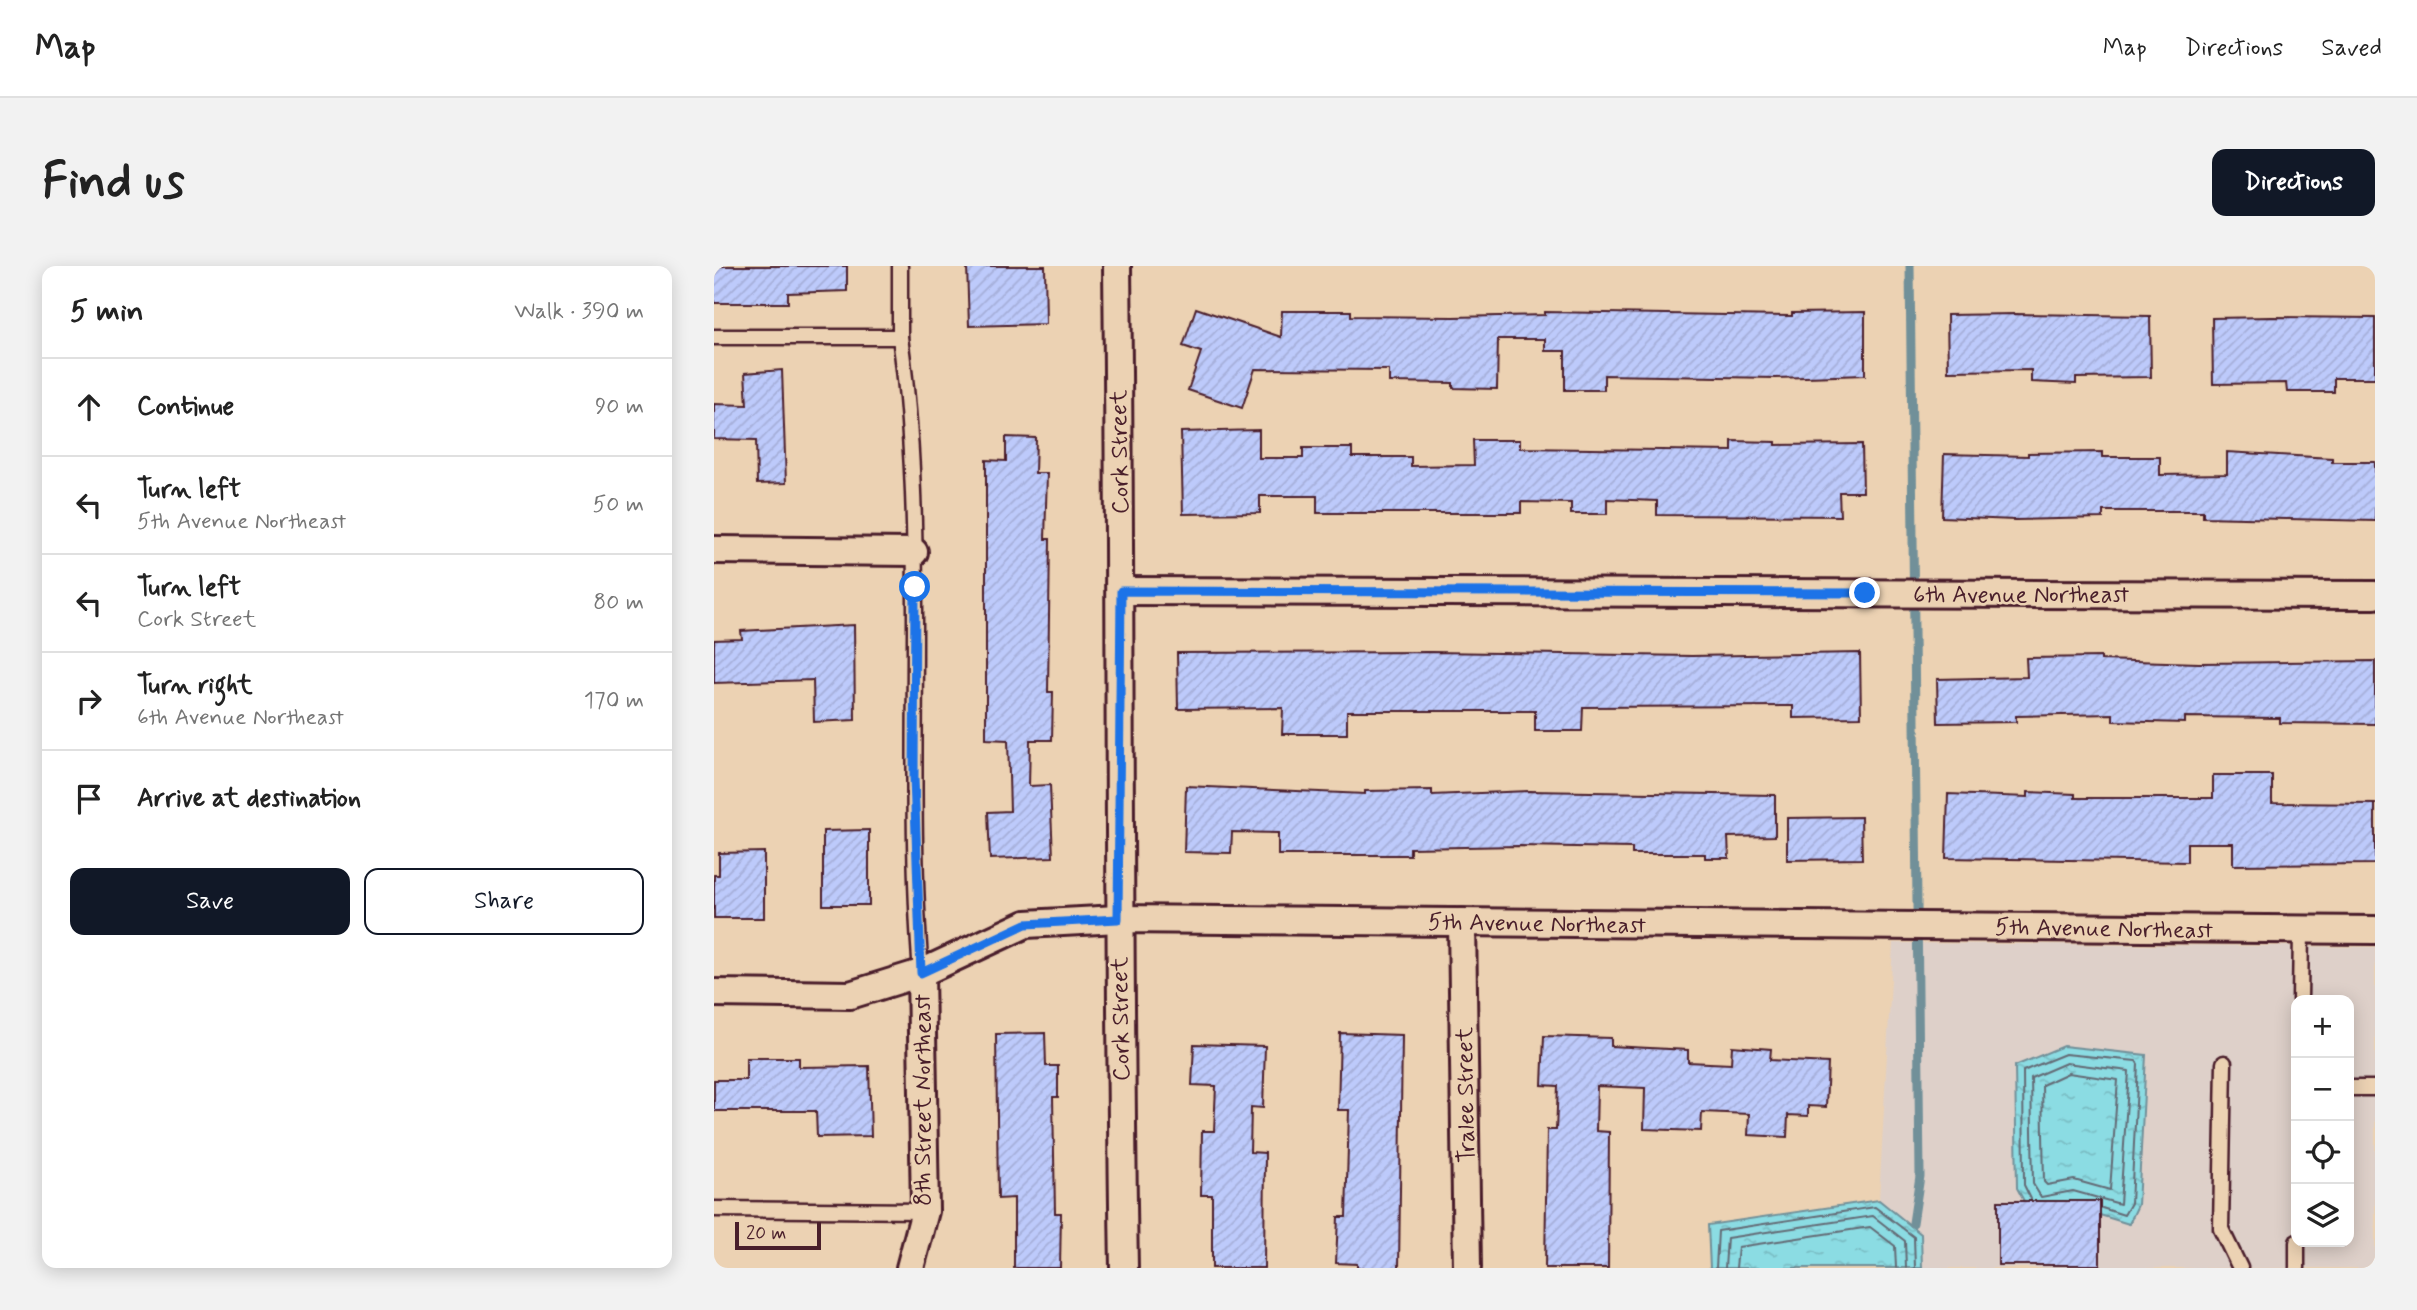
<!DOCTYPE html>
<html lang="en">
<head>
<meta charset="utf-8">
<style>
  :root { --surface:#fff; --page:#f2f2f2; --text:#222; --muted:#767676; --line:#e0e0e0; --accent:#111827 }
  body { margin:0; font-family:Mynerve,sans-serif; background:var(--page); color:var(--text) }
  .controls { position:absolute; right:21px; bottom:21px; display:grid; overflow:hidden; border-radius:14px; box-shadow:0 4px 18px #0003 }
  .controls button { width:63px; height:63px; display:grid; place-items:center; padding:0; border:0; border-bottom:2px solid var(--line); background:var(--surface); color:var(--text); font:35px sans-serif }
  .scale { position:absolute; left:21px; bottom:18px; width:86px; box-sizing:border-box; padding-left:7px; border:4px solid #4a1f2b; border-top:0; font-size:19px; line-height:24px; white-space:nowrap; color:#4a1f2b; -webkit-text-stroke:5px #ecd2b3; paint-order:stroke }
  .stop { position:absolute; width:21px; height:21px; margin:-16px; border:5px solid #1a73e8; border-radius:50%; background:#fff }
  .stop.end { background:#1a73e8; border-color:#fff; box-shadow:0 2px 7px #0008 }
  .list { margin:0; padding:0; list-style:none }
  h2 { display:flex; justify-content:space-between; align-items:center; height:91px; margin:0; padding:0 28px; font-size:30px }
  h2 small { font-size:23px; font-weight:400; color:var(--muted) }
  .list li { display:grid; grid-template-columns:46px 1fr auto; gap:21px; align-items:center; box-sizing:border-box; height:98px; padding:0 28px; border-top:2px solid var(--line) }
  .list b { display:block; font-size:26px; white-space:nowrap }
  .list p { margin:0; font-size:23px; white-space:nowrap; color:var(--muted) }
  .list em { font-size:23px; font-style:normal; color:var(--muted) }
  .actions { display:flex; gap:14px; padding:21px 28px }
  .actions a { flex:1; padding:16px 0; border:2px solid var(--accent); border-radius:14px; text-align:center; font-size:24px; color:var(--accent) }
  .actions .main { background:var(--accent); color:#fff }
  .icon { flex:none; width:38px; height:38px; fill:none; stroke:currentColor; stroke-width:2; stroke-linecap:round; stroke-linejoin:round }
  .map { position:relative; flex:none; width:1661px; height:1002px; overflow:hidden; border-radius:14px }
  header { display:flex; align-items:center; gap:42px; box-sizing:border-box; height:98px; padding:0 35px; background:var(--surface); border-bottom:2px solid var(--line) }
  header strong { font-size:33px }
  nav { display:flex; gap:38px; margin-inline-start:auto; font-size:24px }
  .intro { display:flex; align-items:center; justify-content:space-between; box-sizing:border-box; height:168px; padding:0 42px }
  h1 { margin:0; font-size:49px }
  .button { padding:18px 32px; border-radius:14px; background:var(--accent); color:#fff; font-size:24px; font-weight:700 }
  main { display:flex; gap:42px; padding:0 42px }
  aside { flex:1; background:var(--surface); border-radius:14px; box-shadow:0 4px 18px #0003 }
  .map>svg:first-child { display:block }
  .built { fill:#ded0c9; fill-rule:evenodd }
  .water { fill:url(#water-ripples); stroke:#719099; stroke-width:2 }
  .lines { fill:none; stroke-linecap:round; stroke-linejoin:round }
  .shore { stroke:#646b75; stroke-width:2 }
  .stream { stroke:#719099; stroke-width:9 }
  .building { fill:url(#building-hatch); stroke:#4a1f2b; stroke-width:2 }
  .service-casing { stroke:#4a1f2b; stroke-width:19 }
  .minor-casing { stroke:#4a1f2b; stroke-width:32 }
  .service { stroke:#ecd2b3; stroke-width:14 }
  .minor { stroke:#ecd2b3; stroke-width:26 }
  .route { stroke:#1a73e8; stroke-width:9 }
  .labels { text-anchor:middle; stroke-width:5; stroke-linejoin:round; paint-order:stroke }
  .street-label { font-size:24px; fill:#4a1f2b; stroke:#ecd2b3 }
</style>
</head>
<body>
<header>
<strong>Map</strong>
<nav><a>Map</a><a>Directions</a><a>Saved</a></nav>
</header>
<div class="intro"><h1>Find us</h1><a class="button">Directions</a></div>
<main>
<aside>
<h2>5 min<small>Walk · 390 m</small></h2>
<ul class="list">
<li><svg class="icon" aria-label="ahead" viewBox="0 0 24 24"><path d="M12 20V5M6 11l6-6 6 6"/></svg><div><b>Continue</b></div><em>90 m</em></li>
<li><svg class="icon" aria-label="left" viewBox="0 0 24 24"><path d="M17 20v-9H6M10 6l-5 5 5 5"/></svg><div><b>Turn left</b><p>5th Avenue Northeast</p></div><em>50 m</em></li>
<li><svg class="icon" aria-label="left" viewBox="0 0 24 24"><path d="M17 20v-9H6M10 6l-5 5 5 5"/></svg><div><b>Turn left</b><p>Cork Street</p></div><em>80 m</em></li>
<li><svg class="icon" aria-label="right" viewBox="0 0 24 24"><path d="M7 20v-9h11M14 6l5 5-5 5"/></svg><div><b>Turn right</b><p>6th Avenue Northeast</p></div><em>170 m</em></li>
<li><svg class="icon" aria-label="arrive" viewBox="0 0 24 24"><path d="M6 21V4h12l-3 4 3 4H6"/></svg><div><b>Arrive at destination</b></div></li>
</ul>
<div class="actions"><a class="main">Save</a><a>Share</a></div>
</aside>
<div class="map">
<svg width="1661" height="1002" viewBox="0 0 1661 1002">
  <defs>
    <pattern id="water-ripples" width="26" height="14" patternUnits="userSpaceOnUse" patternTransform="scale(1.75)"><rect width="26" height="14" fill="#8bdce3"/><path d="M2 4q2-2 4 0t4 0M15 11q2-2 4 0t4 0" fill="none" stroke="#79bcc3"/></pattern>
    <pattern id="building-hatch" width="6" height="6" patternUnits="userSpaceOnUse" patternTransform="scale(1.75)"><rect width="6" height="6" fill="#bdcafb"/><path d="M-1 1l2-2M0 6l6-6M5 7l2-2" fill="none" stroke="#a4add7"/></pattern>
  </defs>
  <rect width="100%" height="100%" fill="#ecd2b3"/>
  <filter id="ink" filterUnits="userSpaceOnUse"><feTurbulence type="fractalNoise" baseFrequency=".0143" numOctaves="2"/><feDisplacementMap in="SourceGraphic" scale="14" xChannelSelector="R" yChannelSelector="G"/><feConvolveMatrix kernelMatrix="1 2 1 2 8 2 1 2 1" color-interpolation-filters="sRGB"/></filter>
  <g filter="url(#ink)">
    <!-- built -->
    <path class="built" d="M1179,677L1661,681V1002H1208L1207,968L1165,934ZM1582,734H1635V976H1582ZM1432,789L1424,939L1415,958L1357,940Z"/>
    <!-- water -->
    <g class="water">
      <polygon points="1349,780 1432,789 1424,939 1415,958 1357,940 1318,950 1303,922 1301,800"/>
      <polygon points="1165,934 1207,968 1208,1002 996,1002 994,959"/>
    </g>
    <g class="lines">
      <!-- shore -->
      <g class="shore">
        <polygon points="1352,797 1415,805 1406,938 1359,925 1327,931 1319,918 1317,812"/>
        <polygon points="1354,807 1404,814 1396,924 1360,914 1333,919 1330,916 1328,819"/>
        <polyline points="1317,933 1310,919 1309,805 1351,788 1422,795 1424,798 1417,937 1410,949 1388,942"/>
        <polyline points="1002,1002 1004,965 1161,941 1200,971 1201,1002"/>
        <polyline points="1011,1002 1013,972 1159,950 1191,975 1192,1002"/>
        <polyline points="1022,1002 1024,981 1156,961 1181,980 1182,1002"/>
      </g>
      <!-- stream -->
      <polyline class="stream" points="1196,0 1206,910 1199,957"/>
    </g>
    <!-- building -->
    <g class="building">
      <polygon points="0,0 133,0 133,25 74,27 74,37 0,37"/>
      <polygon points="253,0 331,0 332,58 255,60"/>
      <polygon points="482,42 567,71 568,45 637,45 637,50 739,51 831,49 831,46 1078,50 1078,47 1151,46 1151,109 1062,112 890,109 890,124 851,124 851,85 831,85 831,73 784,73 783,123 739,122 739,117 675,116 675,104 541,103 528,142 474,124 487,86 469,80"/>
      <polygon points="1302,48 1436,50 1437,111 1362,112 1362,118 1317,116 1317,104 1234,105 1233,49"/>
      <polygon points="1558,51 1661,52 1661,112 1620,112 1620,126 1573,126 1572,117 1499,118 1498,52"/>
      <polygon points="68,104 72,217 43,218 42,174 0,173 0,138 33,139 31,107"/>
      <polygon points="545,164 545,192 589,192 589,182 638,182 638,191 697,191 697,200 760,199 759,174 806,174 806,182 1018,185 1018,175 1062,176 1062,179 1148,178 1149,226 1125,226 1126,250 943,249 943,235 893,233 893,248 857,248 857,237 807,236 807,247 603,247 603,230 546,230 546,247 469,248 467,166"/>
      <polygon points="292,171 322,172 321,207 333,207 331,273 336,273 334,426 339,426 338,474 316,474 315,520 336,519 339,591 276,593 274,546 296,545 294,474 272,473 272,194 292,195"/>
      <polygon points="1388,186 1388,191 1446,191 1446,209 1513,208 1513,186 1618,192 1618,196 1661,196 1661,255 1489,251 1489,245 1389,245 1389,252 1301,254 1228,251 1230,188 1314,190 1314,187"/>
      <polygon points="140,359 141,454 100,456 99,414 0,417 0,374 28,373 27,365"/>
      <polygon points="717,386 978,390 1146,387 1147,451 1079,452 1079,440 869,441 868,465 821,465 821,445 633,445 633,468 568,468 569,442 464,443 463,387"/>
      <polygon points="1387,391 1387,394 1485,397 1661,395 1661,458 1566,457 1566,452 1471,451 1471,457 1399,455 1399,448 1302,450 1302,456 1224,457 1223,413 1313,411 1312,392"/>
      <polygon points="1499,509 1558,509 1558,537 1661,538 1661,598 1519,599 1519,577 1473,577 1473,596 1232,592 1234,528 1314,531 1314,526 1361,528 1361,532 1499,532"/>
      <polygon points="472,520 651,528 651,525 718,524 718,529 815,525 1061,529 1061,570 1014,571 1015,592 991,592 991,588 918,588 918,582 805,580 696,582 696,589 564,589 564,567 518,566 517,587 470,586"/>
      <polygon points="1147,551 1148,593 1073,594 1073,552"/>
      <polygon points="155,564 155,639 109,639 109,565"/>
      <polygon points="50,586 50,652 0,652 0,609 5,609 5,587"/>
      <polygon points="331,767 332,800 344,800 344,831 339,831 341,947 347,947 346,1002 300,1002 300,932 284,933 282,768"/>
      <polygon points="626,767 688,769 685,1002 643,1002 643,998 622,997 624,951 632,951 635,844 624,844"/>
      <polygon points="830,770 897,772 897,780 974,784 974,796 1017,798 1018,780 1057,783 1056,794 1114,797 1112,841 1094,840 1094,850 1074,849 1073,871 1034,869 1035,848 988,846 987,865 930,863 931,822 883,820 882,865 895,866 894,1002 831,1002 833,864 842,864 844,820 828,819"/>
      <polygon points="480,778 551,780 549,842 537,841 536,886 551,887 550,1002 498,1002 498,929 487,929 488,865 500,865 502,820 478,819"/>
      <polygon points="32,792 85,792 85,801 155,800 157,870 103,871 102,845 0,845 0,814 32,814"/>
      <rect x="1284" y="935" width="102" height="64"/>
    </g>
    <g class="lines">
      <!-- service casing -->
      <g class="service-casing">
        <g id="service">
          <polyline points="0,71 186,71 186,0"/>
          <path d="M186,71C215,281 190,495 207,707"/>
          <polyline points="1586,734 1587,664"/>
          <polyline points="1510,797 1507,963 1526,1002"/>
          <polyline points="1635,822 1661,822"/>
          <polyline points="0,943 211,945"/>
          <polyline points="1583,1002 1583,976"/>
        </g>
      </g>
      <!-- minor casing -->
      <g class="minor-casing">
        <g id="minor">
          <path d="M403,0C407,334 404,668 410,1002"/>
          <polyline points="0,284 200,286"/>
          <polyline points="407,325 1661,329"/>
          <polyline points="748,656 753,1002"/>
          <polyline points="0,727 136,729 207,707 312,658 404,653 1661,664"/>
          <polyline points="196,1002 211,945 207,707"/>
        </g>
      </g>
      <!-- service -->
      <use href="#service" class="service"/>
      <!-- minor -->
      <use href="#minor" class="minor"/>
    </g>
  </g>
  <g class="lines" filter="url(#ink)">
    <!-- route -->
    <polyline class="route" points="201,321 200,511 207,707 312,658 404,653 407,325 1151,327"/>
  </g>
  <g class="labels">
    <!-- street labels -->
    <g class="street-label">
      <text transform="translate(405 186) rotate(-91)" y="8">Cork Street</text>
      <text x="1307" y="336">6th Avenue Northeast</text>
      <text transform="translate(823 657) rotate(1)" y="8">5th Avenue Northeast</text>
      <text transform="translate(1390 662) rotate(1)" y="8">5th Avenue Northeast</text>
      <text transform="translate(406 753) rotate(-91)" y="8">Cork Street</text>
      <text transform="translate(751 829) rotate(-91)" y="8">Tralee Street</text>
      <text transform="translate(208 834) rotate(-90)" y="8">8th Street Northeast</text>
    </g>
  </g>
</svg>
<div class="controls">
<button>+</button>
<button>−</button>
<button><svg class="icon" aria-label="locate" viewBox="0 0 24 24"><circle cx="12" cy="12" r="6"/><path d="M12 2v4M12 18v4M2 12h4M18 12h4"/></svg></button>
<button><svg class="icon" aria-label="layers" viewBox="0 0 24 24"><path d="M12 4l9 5-9 5-9-5zM3 14l9 5 9-5"/></svg></button>
</div>
<div class="scale">20 m</div>
<div class="stop" style="left:201px;top:321px"></div>
<div class="stop end" style="left:1151px;top:327px"></div>
</div>
</main>
</body>
</html>
